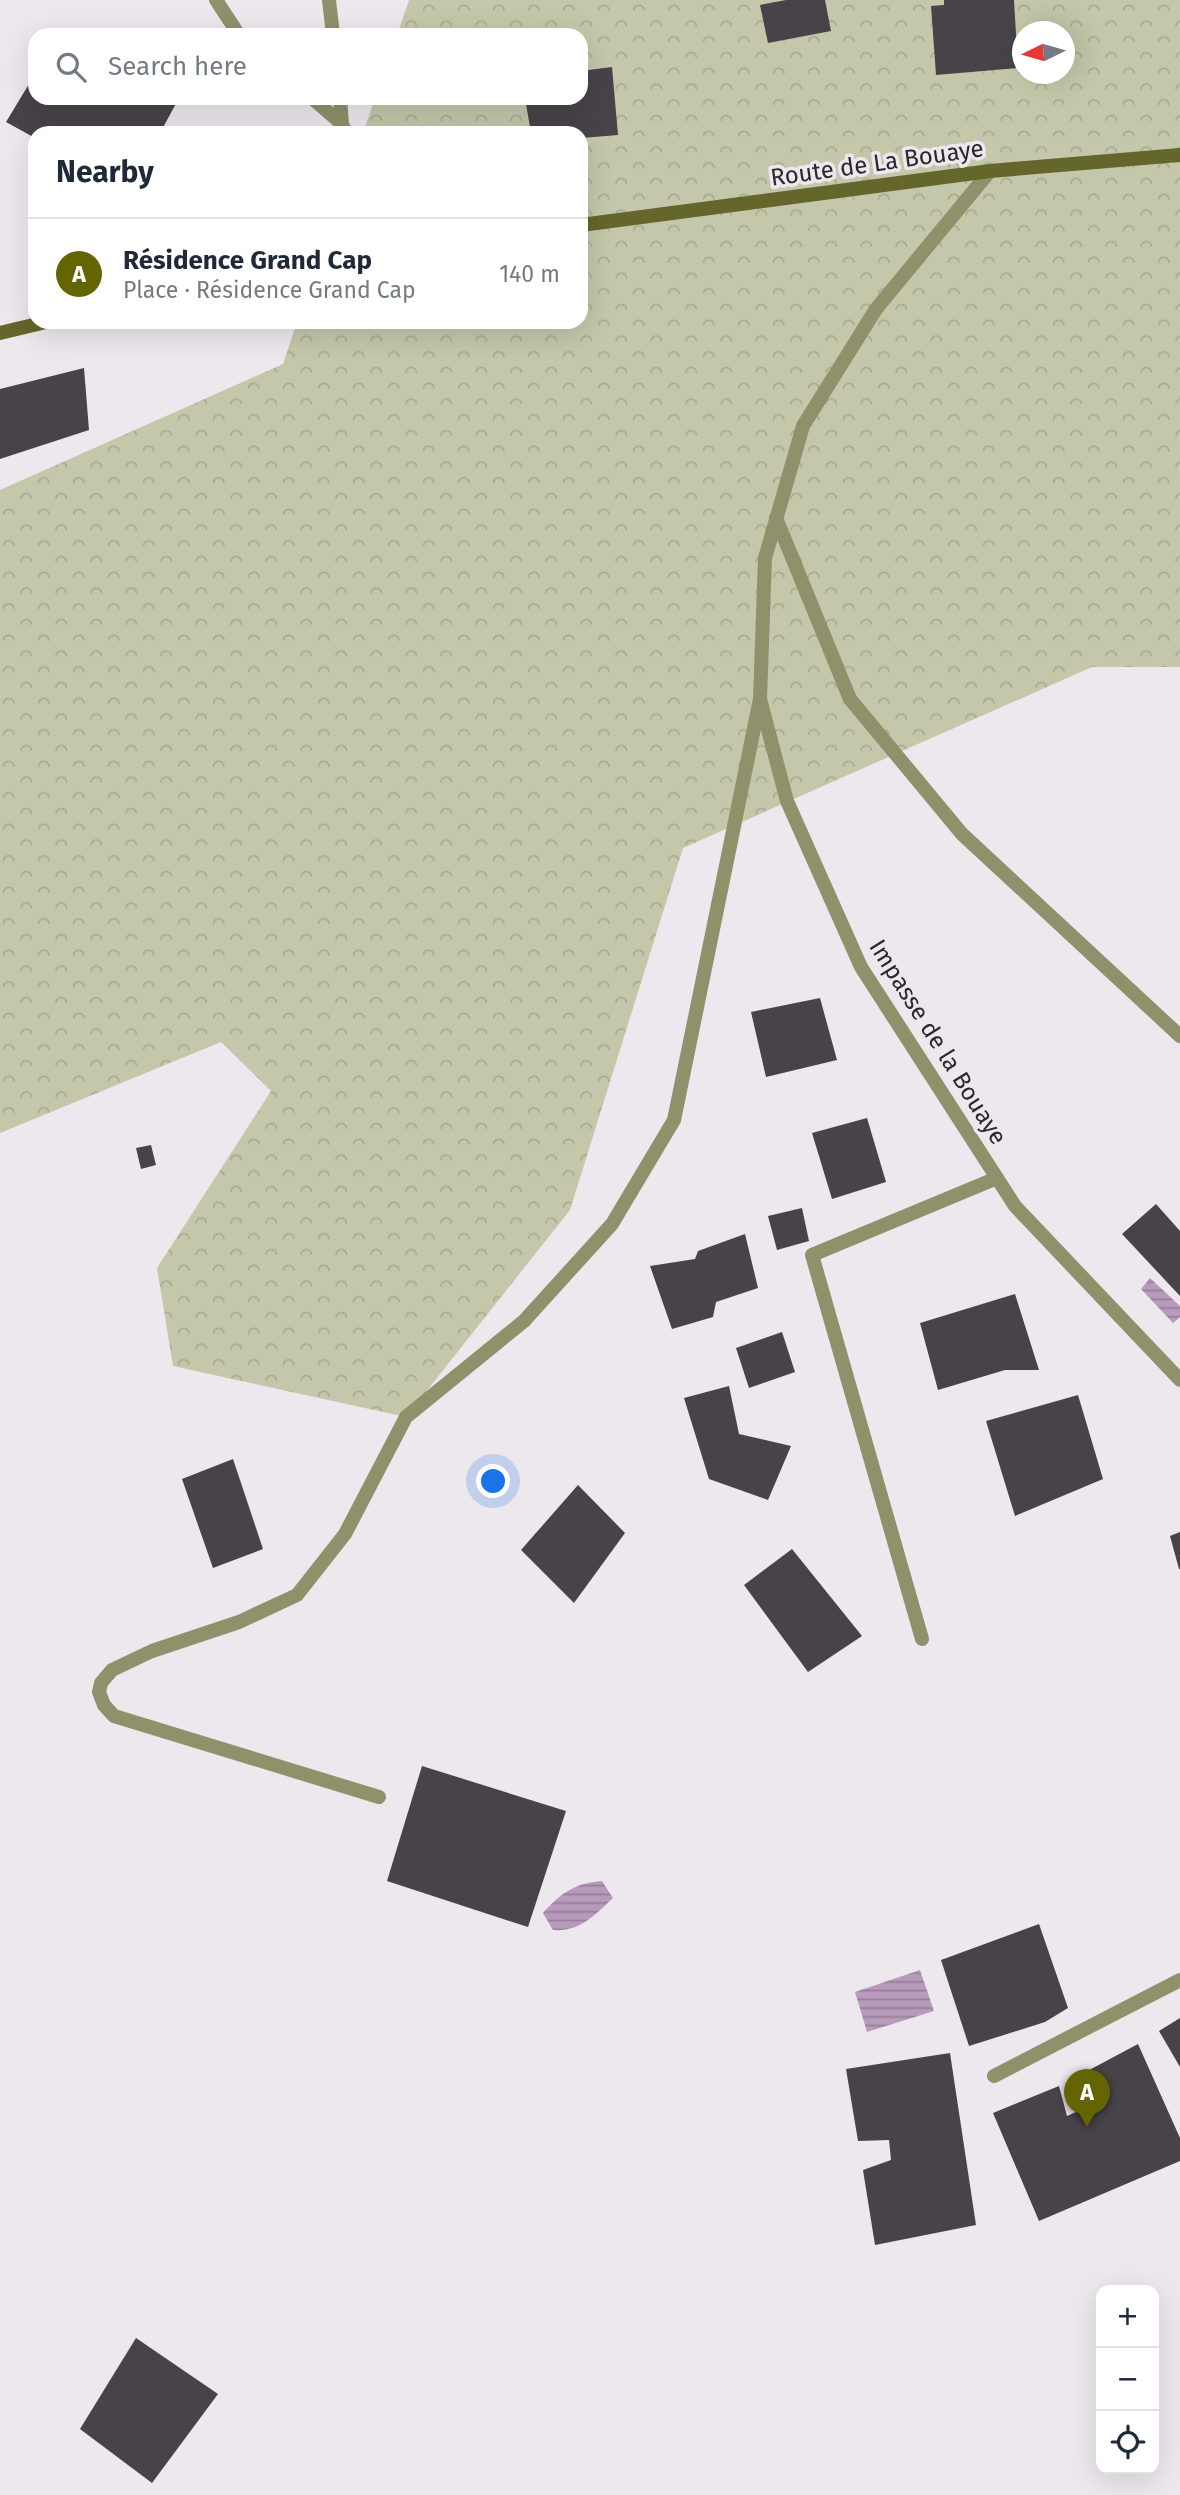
<!DOCTYPE html>
<html lang="en">
<head>
<meta charset="utf-8">
<style>
  :root { --surface:#fff; --page:#f6f6f7; --text:#1f2937; --muted:#747a83; --line:#e0e1e3; --accent:#646500 }
  body { margin:0; font-family:"Fira Sans",sans-serif; background:var(--page); color:var(--text) }
  .controls { position:absolute; right:21px; bottom:21px; display:grid; overflow:hidden; border-radius:14px; box-shadow:0 7px 28px #0002 }
  .controls button { width:63px; height:63px; display:grid; place-items:center; padding:0; border:0; border-bottom:2px solid var(--line); background:var(--surface); color:var(--text); font:35px sans-serif }
  .compass { position:absolute; left:1012px; top:21px; width:63px; height:63px; border-radius:50%; background:var(--surface); box-shadow:0 7px 28px #0002; rotate:265deg }
  .you { position:absolute; left:494px; top:1482px; width:24px; height:24px; margin:-18px; border:5px solid #fff; border-radius:50%; background:#1a73e8; box-shadow:0 0 0 10px #1a73e833 }
  .badge { display:grid; place-items:center; width:46px; height:46px; border-radius:50%; background:var(--accent); color:#fff; font-size:23px; font-weight:700 }
  .pin { position:absolute; translate:-50% -58px; filter:drop-shadow(0 2px 4px #0008) }
  .pin::after { content:''; position:absolute; top:37px; width:24px; height:21px; background:inherit; clip-path:polygon(0 0,100% 0,50% 100%) }
  .list { margin:0; padding:0; list-style:none }
  h2 { display:flex; justify-content:space-between; align-items:center; height:91px; margin:0; padding:0 28px; font-size:30px }
  h2 small { font-size:23px; font-weight:400; color:var(--muted) }
  .list li { display:grid; grid-template-columns:46px 1fr auto; gap:21px; align-items:center; box-sizing:border-box; height:112px; padding:0 28px; border-top:2px solid var(--line) }
  .list b { display:block; font-size:26px; white-space:nowrap }
  .list p { margin:0; font-size:23px; white-space:nowrap; color:var(--muted) }
  .list em { font-size:23px; font-style:normal; color:var(--muted) }
  .icon { flex:none; width:38px; height:38px; fill:none; stroke:currentColor; stroke-width:2; stroke-linecap:round; stroke-linejoin:round }
  .map { position:relative; flex:none; width:1180px; height:2495px; overflow:hidden }
  .search { position:absolute; background:var(--surface); box-shadow:0 7px 28px #0002; left:28px; top:28px; width:560px; height:77px; display:flex; align-items:center; gap:18px; box-sizing:border-box; padding:0 24px; border-radius:21px; color:var(--muted); font-size:26px }
  .panel { position:absolute; background:var(--surface); box-shadow:0 7px 28px #0002; left:28px; top:126px; width:560px; height:203px; border-radius:21px }
  .map>svg:first-child { display:block }
  .forest { fill:url(#forest-crowns); fill-rule:evenodd }
  .water { fill:url(#water-rules) }
  .building { fill:#484348 }
  .lines { fill:none; stroke-linecap:round; stroke-linejoin:round }
  .service { stroke:#8f916b; stroke-width:14 }
  .minor { stroke:#8f916b; stroke-width:14 }
  .secondary { stroke:#65662b; stroke-width:14 }
  .labels { text-anchor:middle; stroke-width:7; stroke-linejoin:round; paint-order:stroke }
  .street-label { font-size:24px; fill:#2a282a; stroke:#ede7ee }
</style>
</head>
<body>
<div class="map">
<svg width="1180" height="2495" viewBox="0 0 1180 2495">
  <defs>
    <pattern id="forest-crowns" width="20" height="18" patternUnits="userSpaceOnUse" patternTransform="scale(1.75)"><rect width="20" height="18" fill="#c5c7aa"/><path d="M2 6a3 3 0 1 1 6 0M12 15a3 3 0 1 1 6 0" fill="none" stroke="#a9ab92"/></pattern>
    <pattern id="water-rules" width="6" height="5" patternUnits="userSpaceOnUse" patternTransform="scale(1.75)"><rect width="6" height="5" fill="#b89abc"/><path d="M0 2.5h6" fill="none" stroke="#967e99"/></pattern>
  </defs>
  <rect width="100%" height="100%" fill="#ede7ee"/>
  <!-- forest -->
  <path class="forest" d="M409,0H1180V667H1092L683,848L570,1210L406,1417L173,1366L157,1268L271,1091L221,1042L0,1133V490L283,364L297,322H581V133H363L375,98H581V35H397ZM1023,32H1064V74H1023Z"/>
  <!-- water -->
  <g class="water">
    <polygon points="1150,1278 1180,1306 1180,1317 1173,1323 1141,1289"/>
    <path d="M602,1881L613,1898C595,1915 580,1932 553,1930L543,1913C561,1893 575,1883 602,1881Z"/>
    <polygon points="920,1970 934,2011 867,2032 855,1992"/>
  </g>
  <!-- building -->
  <g class="building">
    <polygon points="786,0 825,0 831,31 768,43 760,5"/>
    <polygon points="944,0 1014,0 1018,68 936,75 931,6 944,5"/>
    <polygon points="612,67 618,135 581,138 581,133 531,133 525,98 581,98 581,71"/>
    <polygon points="35,74 35,98 179,98 160,133 35,133 35,138 6,122"/>
    <polygon points="84,368 89,430 0,459 0,389"/>
    <polygon points="820,998 837,1060 766,1077 751,1012"/>
    <polygon points="867,1118 886,1182 832,1199 812,1133"/>
    <polygon points="151,1145 156,1165 141,1169 136,1148"/>
    <polygon points="1156,1204 1180,1231 1180,1296 1122,1234"/>
    <polygon points="802,1208 809,1241 777,1250 768,1216"/>
    <polygon points="745,1234 758,1288 716,1302 713,1317 672,1329 650,1266 695,1259 698,1251"/>
    <polygon points="1015,1294 1039,1370 1005,1370 938,1390 920,1323"/>
    <polygon points="782,1332 795,1372 749,1388 736,1348"/>
    <polygon points="729,1386 739,1434 791,1446 768,1500 709,1479 684,1398"/>
    <polygon points="1078,1395 1103,1479 1015,1516 986,1421"/>
    <polygon points="233,1459 263,1549 213,1568 182,1479"/>
    <polygon points="578,1485 625,1533 574,1603 521,1550"/>
    <polygon points="1180,1532 1180,1569 1179,1569 1170,1536"/>
    <polygon points="792,1549 862,1636 808,1672 744,1585"/>
    <polygon points="422,1766 566,1811 528,1927 387,1881"/>
    <polygon points="1039,1924 1068,2008 1045,2022 969,2046 941,1960"/>
    <polygon points="1180,2018 1180,2067 1159,2031"/>
    <polygon points="1138,2044 1180,2138 1180,2161 1039,2221 993,2113 1059,2086 1067,2116 1094,2104 1078,2076"/>
    <polygon points="950,2053 976,2225 875,2245 863,2170 891,2160 889,2140 858,2141 846,2069"/>
    <polygon points="136,2338 218,2394 152,2483 80,2429"/>
  </g>
  <g class="lines">
    <!-- service -->
    <g class="service">
      <polyline points="329,0 333,35"/>
      <polyline points="340,98 342,124"/>
    </g>
    <!-- minor -->
    <g class="minor">
      <polyline points="216,0 239,35"/>
      <polyline points="312,98 342,124 346,133"/>
      <polyline points="990,171 876,309 803,426 765,558 760,699 787,801 861,967 1015,1206 1180,1380"/>
      <polyline points="776,518 850,699 962,834 1180,1036"/>
      <polyline points="922,1639 812,1255 997,1178"/>
      <polyline points="379,1797 114,1716 104,1705 99,1692 101,1683 112,1670 152,1651 239,1622 297,1595 345,1534 406,1417 524,1321 612,1224 674,1120 760,699"/>
      <polyline points="994,2076 1180,1980"/>
    </g>
    <!-- secondary -->
    <g class="secondary">
      <polyline points="581,225 990,171 1180,155"/>
      <polyline points="0,333 46,322"/>
    </g>
  </g>
  <g class="labels">
    <!-- street labels -->
    <g class="street-label">
      <text transform="translate(877 163) rotate(-8)" y="8">Route de La Bouaye</text>
      <text transform="translate(938 1042) rotate(58)" y="8">Impasse de la Bouaye</text>
    </g>
  </g>
</svg>
<div class="controls">
<button>+</button>
<button>−</button>
<button><svg class="icon" aria-label="locate" viewBox="0 0 24 24"><circle cx="12" cy="12" r="6"/><path d="M12 2v4M12 18v4M2 12h4M18 12h4"/></svg></button>
</div>
<svg class="compass" viewBox="-18 -18 36 36"><path d="M0-13l5 13h-10z" fill="#e53935"/><path d="M0 13l5-13h-10z" fill="#747a83"/></svg>
<div class="you"></div>
<div class="pin badge" style="left:1087px;top:2127px">A</div>
<div class="search"><svg class="icon" aria-label="search" viewBox="0 0 24 24"><circle cx="10" cy="10" r="6"/><path d="M15 15l6 6"/></svg>Search here</div>
<section class="panel">
<h2>Nearby<small></small></h2>
<ul class="list">
<li><span class="badge">A</span><div><b>Résidence Grand Cap</b><p>Place · Résidence Grand Cap</p></div><em>140 m</em></li>
</ul>
</section>
</div>
</body>
</html>
